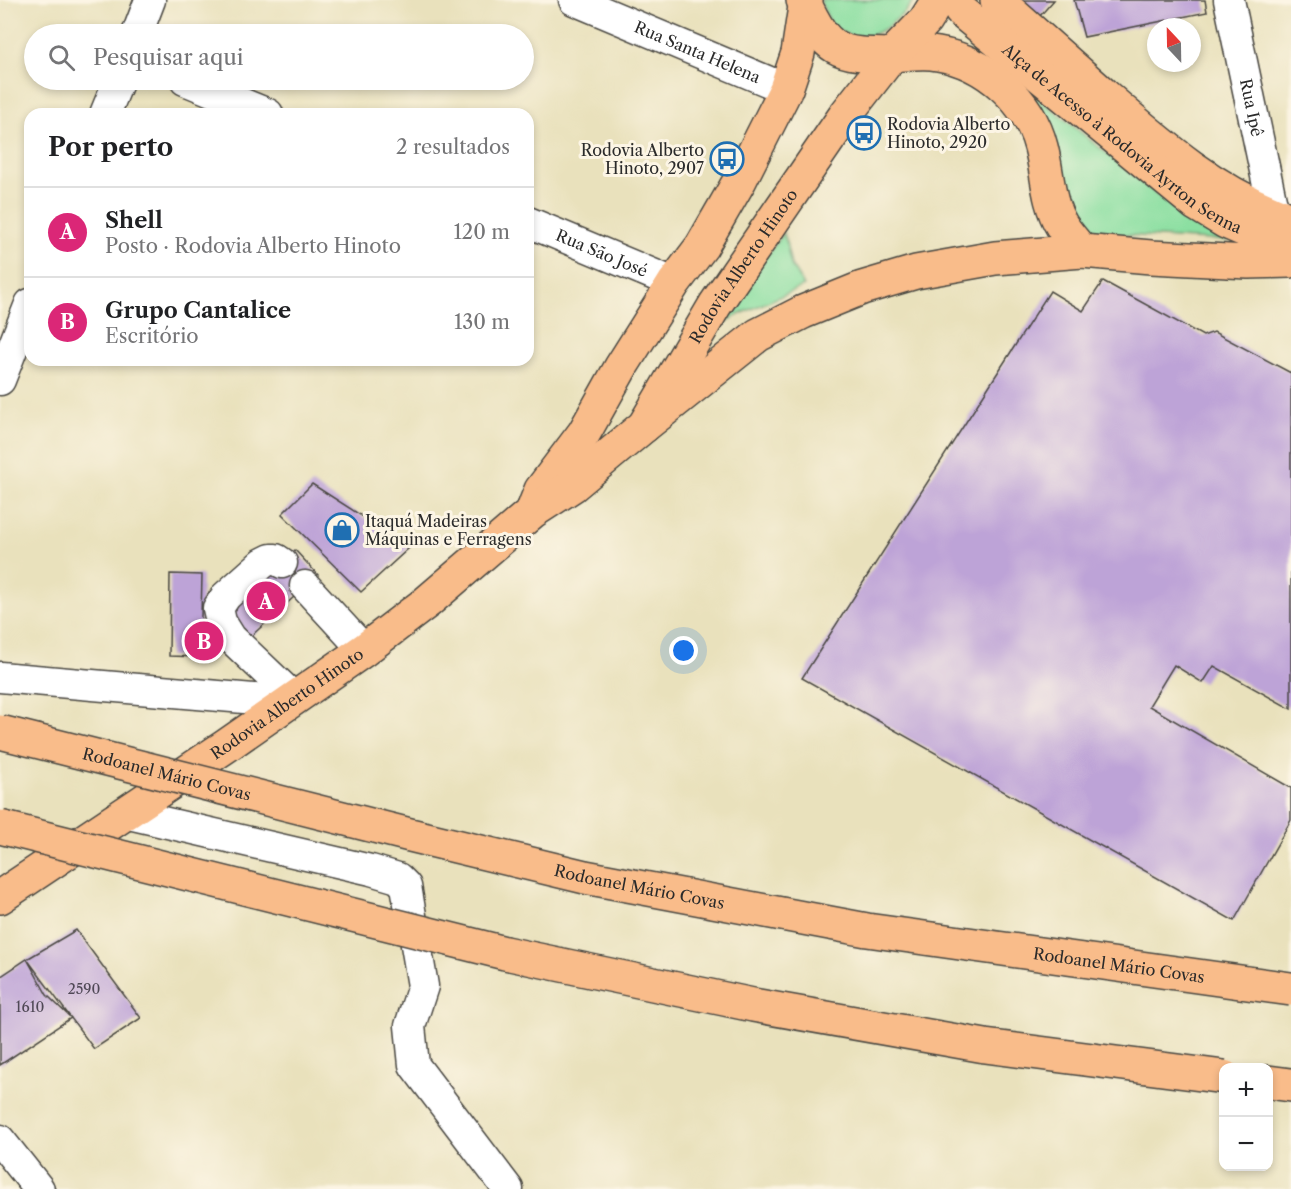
<!DOCTYPE html>
<html lang="pt">
<head>
<meta charset="utf-8">
<style>
  :root { --surface:#fff; --page:#f2f2f2; --text:#202124; --muted:#757577; --line:#e0e0e0; --accent:#db2777 }
  body { margin:0; font-family:"Libre Caslon Text",serif; background:var(--page); color:var(--text) }
  .controls { position:absolute; right:18px; bottom:18px; display:grid; overflow:hidden; border-radius:12px; box-shadow:0 3px 9px #0003 }
  .controls button { width:54px; height:54px; display:grid; place-items:center; padding:0; border:0; border-bottom:2px solid var(--line); background:var(--surface); color:var(--text); font:30px sans-serif }
  .compass { position:absolute; left:1147px; top:18px; width:54px; height:54px; border-radius:50%; background:var(--surface); box-shadow:0 3px 9px #0003; rotate:338deg }
  .you { position:absolute; left:684px; top:651px; width:21px; height:21px; margin:-15px; border:4px solid #fff; border-radius:50%; background:#1a73e8; box-shadow:0 0 0 9px #1a73e833 }
  .badge { display:grid; place-items:center; width:39px; height:39px; border-radius:50%; background:var(--accent); color:#fff; font-size:20px; font-weight:700 }
  .pin { position:absolute; translate:-50% -50%; border:3px solid #fff; box-shadow:0 2px 6px #0006 }
  .list { margin:0; padding:0; list-style:none }
  h2 { display:flex; justify-content:space-between; align-items:center; height:78px; margin:0; padding:0 24px; font-size:26px }
  h2 small { font-size:20px; font-weight:400; color:var(--muted) }
  .list li { display:grid; grid-template-columns:39px 1fr auto; gap:18px; align-items:center; box-sizing:border-box; height:90px; padding:0 24px; border-top:2px solid var(--line) }
  .list b { display:block; font-size:22px; white-space:nowrap }
  .list p { margin:0; font-size:20px; white-space:nowrap; color:var(--muted) }
  .list em { font-size:20px; font-style:normal; color:var(--muted) }
  .icon { flex:none; width:33px; height:33px; fill:none; stroke:currentColor; stroke-width:2; stroke-linecap:round; stroke-linejoin:round }
  .map { position:relative; flex:none; width:1291px; height:1189px; overflow:hidden }
  .search { position:absolute; background:var(--surface); box-shadow:0 3px 9px #0003; left:24px; top:24px; width:510px; height:66px; display:flex; align-items:center; gap:15px; box-sizing:border-box; padding:0 21px; border-radius:33px; color:var(--muted); font-size:22px }
  .panel { position:absolute; background:var(--surface); box-shadow:0 3px 9px #0003; left:24px; top:108px; width:510px; height:258px; border-radius:18px }
  .map>svg:first-child { display:block }
  .green { fill:#8bdfa1; stroke:#5b8566; stroke-width:1.5 }
  .building { fill:#bda3d7 }
  .lines { fill:none; stroke-linecap:round; stroke-linejoin:round }
  .minor-casing { stroke:#484641; stroke-width:33 }
  .major-casing { stroke:#484641; stroke-width:36 }
  .highway-casing { stroke:#484641; stroke-width:36 }
  .minor { stroke:#fff; stroke-width:30 }
  .major { stroke:#f9bc8a; stroke-width:33 }
  .highway { stroke:#f9bc8a; stroke-width:33 }
  .highway-bridge-casing { stroke:#484641; stroke-width:36; stroke-linecap:butt }
  .highway-bridge { stroke:#f9bc8a; stroke-width:33 }
  .labels { text-anchor:middle; stroke-width:6; stroke-linejoin:round; paint-order:stroke }
  .number-label { font-size:14px; fill:#504956 }
  .street-label { font-size:16px; fill:#2b2b2b; stroke:#fcf5e5 }
  .poi-label { font-size:16px; fill:#2b2b2b; stroke:#fcf5e5; text-anchor:start }
</style>
</head>
<body>
<div class="map">
<svg width="1291" height="1189" viewBox="0 0 1291 1189">
  <rect width="100%" height="100%" fill="#fcf5e5"/>
  <filter id="ink" filterUnits="userSpaceOnUse"><feTurbulence type="fractalNoise" baseFrequency=".0167" numOctaves="2"/><feDisplacementMap in="SourceGraphic" scale="12" xChannelSelector="R" yChannelSelector="G"/><feConvolveMatrix kernelMatrix="1 2 1 2 8 2 1 2 1" color-interpolation-filters="sRGB"/></filter>
  <filter id="wash" filterUnits="userSpaceOnUse"><feTurbulence type="fractalNoise" baseFrequency=".008" numOctaves="4" result="noise"/><feDisplacementMap in="SourceGraphic" scale="24" xChannelSelector="R" yChannelSelector="G"/><feGaussianBlur stdDeviation="1.35" result="paint"/><feColorMatrix in="noise" values="0 0 0 0 0 0 0 0 0 0 0 0 0 0 0 0 0 1.4 0 .05"/><feComposite in="paint" operator="in"/></filter>
  <g filter="url(#wash)">
    <rect width="100%" height="100%" fill="#e9e1bc"/>
    <!-- green -->
    <g class="green">
      <polygon points="820,0 914,0 905,12 886,28 870,36 856,39 832,27"/>
      <polygon points="1020,83 1174,208 1228,241 1108,234 1083,230 1068,220"/>
      <polygon points="784,233 791,265 804,286 736,316 704,335"/>
    </g>
    <g id="blocks">
      <!-- building -->
      <g class="building">
        <polygon points="1020,0 1054,0 1039,17"/>
        <polygon points="1074,0 1205,0 1207,12 1084,37"/>
        <polygon points="1103,281 1203,336 1214,332 1291,373 1291,709 1214,666 1203,683 1174,665 1149,706 1291,788 1291,820 1234,921 802,678 1050,291 1083,311"/>
        <polygon points="312,484 410,547 361,592 282,514"/>
        <polygon points="295,550 318,575 248,639 226,615"/>
        <polygon points="170,574 202,575 200,657 169,656"/>
        <polygon points="76,930 141,1018 94,1049 27,959 47,995 71,1018 0,1065 0,977 27,959"/>
      </g>
    </g>
  </g>
  <g filter="url(#ink)">
    <use href="#blocks" fill-opacity="0" stroke="#484641" stroke-width="1.5"/>
    <g class="lines">
      <!-- minor casing -->
      <g class="minor-casing">
        <g id="minor">
          <path id="s1" d="M574,0L786,89"/>
          <path id="s2" d="M1229,0L1274,214"/>
          <polyline points="137,34 150,0"/>
          <polyline points="185,80 268,114"/>
          <polyline points="105,114 119,80"/>
          <path id="s3" d="M528,222L674,283"/>
          <polyline points="0,380 30,304"/>
          <polyline points="282,563 276,559 271,559 263,563 226,596 218,608 221,622 231,638 294,698"/>
          <polyline points="305,586 364,650"/>
          <polyline points="0,677 289,702"/>
          <polyline points="124,813 371,870 398,878 406,886 423,986 410,1026 414,1065 508,1189"/>
          <polyline points="0,1140 39,1189"/>
        </g>
      </g>
      <!-- major casing -->
      <g class="major-casing">
        <g id="major">
          <path d="M892,55C907,54 923,51 938,54C986,62 1029,100 1041,147C1048,173 1047,202 1062,226C1068,235 1075,243 1082,251"/>
          <polyline points="535,505 541,490 584,433 621,367 674,283 702,246 740,180 786,89 798,53 806,0"/>
          <path id="s4" d="M0,897L226,746L364,650L427,602L532,512L572,486L644,426L715,305L846,114L892,55L925,21L938,0"/>
        </g>
      </g>
      <!-- highway casing -->
      <g class="highway-casing">
        <g id="highway">
          <path d="M803,0C827,52 837,55 892,55"/>
          <path d="M997,0C1032,31 1067,62 1103,94C1160,144 1218,195 1291,220"/>
          <path id="s5" d="M961,11L1196,204L1226,222L1291,250"/>
          <polyline points="644,426 758,335 803,312 862,288 916,272 995,258 1082,251 1151,257 1248,262 1291,261"/>
          <polyline points="1268,1082 1291,1085"/>
        </g>
      </g>
      <!-- minor -->
      <use href="#minor" class="minor"/>
      <!-- major -->
      <use href="#major" class="major"/>
      <!-- highway -->
      <use href="#highway" class="highway"/>
      <!-- highway-bridge casing -->
      <g class="highway-bridge-casing">
        <g id="highway-bridge">
          <path id="s6" d="M0,732L410,835L585,877L867,930L1291,989"/>
          <polyline points="0,827 505,953 753,1005 985,1046 1224,1077"/>
        </g>
      </g>
      <!-- highway-bridge -->
      <use href="#highway-bridge" class="highway-bridge"/>
    </g>
  </g>
  <!-- icons -->
  <defs>
    <g id="bus-ring" transform="scale(1.725)"><circle r="9.5" fill="#fcf5e5" stroke="#1f6fb2" stroke-width="1.5"/><path d="M-5-6H5V4H4V6H2V4H-2V6H-4V4H-5ZM-3.5-4V0h7V-4ZM-3.5 1.2v1.5H-2V1.2ZM2 1.2v1.5H3.5V1.2Z" fill="#1f6fb2"/></g>
    <g id="shop-ring" transform="scale(1.725)"><circle r="9.5" fill="#fcf5e5" stroke="#1f6fb2" stroke-width="1.5"/><path d="M-5-2.5h2.3a2.7 3.5 0 0 1 5.4 0H5L5.5 6h-11ZM-1.5-2.5h3a1.5 2.3 0 0 0-3 0Z" fill="#1f6fb2"/></g>
  </defs>
  <g fill-rule="evenodd">
    <use href="#bus-ring" x="864" y="133"/>
    <use href="#bus-ring" x="727" y="159"/>
    <use href="#shop-ring" x="342" y="530"/>
  </g>
  <g class="labels">
    <!-- number labels -->
    <g class="number-label">
      <text x="84" y="994">2590</text>
      <text x="30" y="1012">1610</text>
    </g>
    <!-- street labels -->
    <g class="street-label">
      <text dy="6" stroke="none"><textPath href="#s1" startOffset="134">Rua Santa Helena</textPath></text>
      <text dy="6" stroke="none"><textPath href="#s2" startOffset="110">Rua Ipê</textPath></text>
      <text dy="6" stroke="none"><textPath href="#s5" startOffset="206">Alça de Acesso à Rodovia Ayrton Senna</textPath></text>
      <text dy="6" stroke="none"><textPath href="#s3" startOffset="80">Rua São José</textPath></text>
      <text dy="6" stroke="none"><textPath href="#s4" startOffset="987">Rodovia Alberto Hinoto</textPath></text>
      <text dy="6" stroke="none"><textPath href="#s4" startOffset="346">Rodovia Alberto Hinoto</textPath></text>
      <text dy="6" stroke="none"><textPath href="#s6" startOffset="172">Rodoanel Mário Covas</textPath></text>
      <text dy="6" stroke="none"><textPath href="#s6" startOffset="658">Rodoanel Mário Covas</textPath></text>
      <text dy="6" stroke="none"><textPath href="#s6" startOffset="1144">Rodoanel Mário Covas</textPath></text>
    </g>
    <!-- poi labels -->
    <g class="poi-label">
      <text x="887" y="130">Rodovia Alberto<tspan x="887" dy="18">Hinoto, 2920</tspan></text>
      <text x="704" y="156" text-anchor="end">Rodovia Alberto<tspan x="704" dy="18">Hinoto, 2907</tspan></text>
      <text x="365" y="527">Itaquá Madeiras<tspan x="365" dy="18">Máquinas e Ferragens</tspan></text>
    </g>
  </g>
</svg>
<div class="controls">
<button>+</button>
<button>−</button>
</div>
<svg class="compass" viewBox="-18 -18 36 36"><path d="M0-13l5 13h-10z" fill="#e53935"/><path d="M0 13l5-13h-10z" fill="#757577"/></svg>
<div class="you"></div>
<div class="pin badge" style="left:266px;top:601px">A</div>
<div class="pin badge" style="left:204px;top:641px">B</div>
<div class="search"><svg class="icon" aria-label="search" viewBox="0 0 24 24"><circle cx="10" cy="10" r="6"/><path d="M15 15l6 6"/></svg>Pesquisar aqui</div>
<section class="panel">
<h2>Por perto<small>2 resultados</small></h2>
<ul class="list">
<li><span class="badge">A</span><div><b>Shell</b><p>Posto · Rodovia Alberto Hinoto</p></div><em>120 m</em></li>
<li><span class="badge">B</span><div><b>Grupo Cantalice</b><p>Escritório</p></div><em>130 m</em></li>
</ul>
</section>
</div>
</body>
</html>
